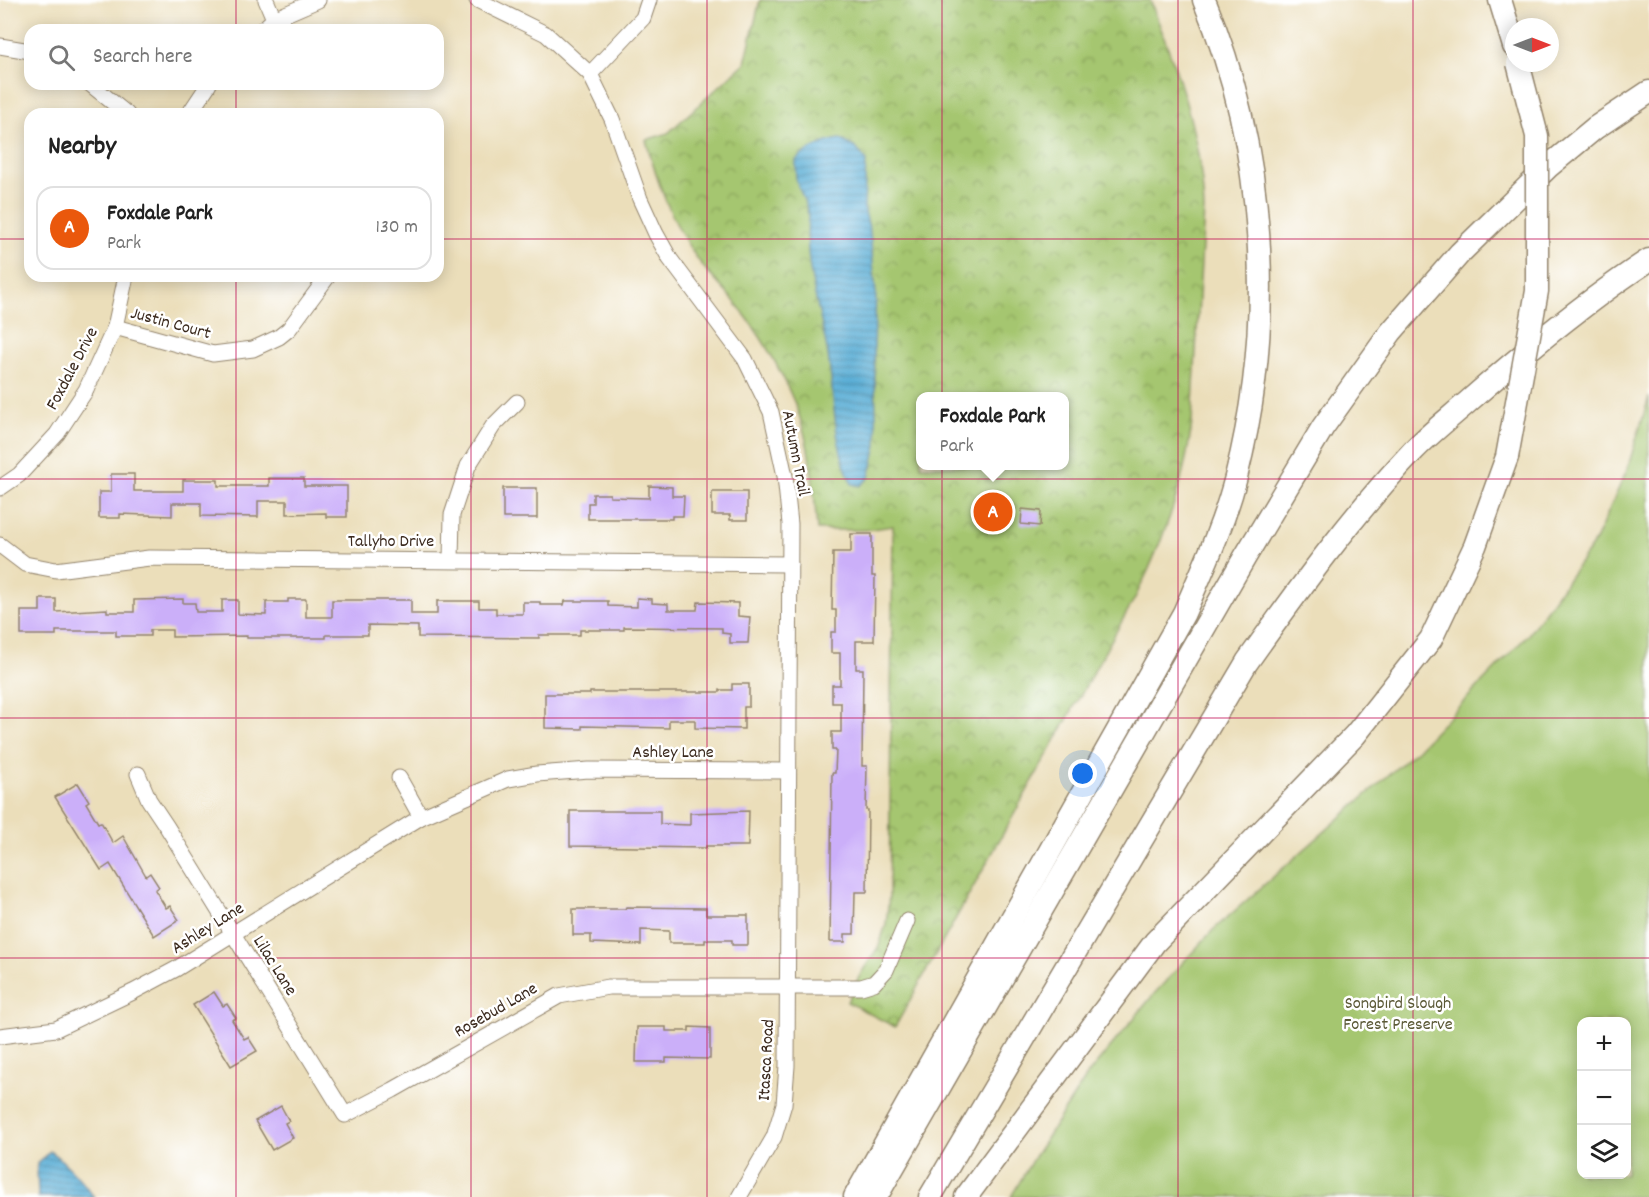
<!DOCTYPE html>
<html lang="en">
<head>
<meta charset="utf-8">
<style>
  :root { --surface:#fff; --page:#f6f6f6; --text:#222; --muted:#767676; --line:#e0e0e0; --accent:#ea580c }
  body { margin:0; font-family:Dekko,sans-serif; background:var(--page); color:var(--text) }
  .controls { position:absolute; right:18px; bottom:18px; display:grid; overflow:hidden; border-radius:12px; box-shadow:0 3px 15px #0003 }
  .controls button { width:54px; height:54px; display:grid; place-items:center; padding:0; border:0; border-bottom:2px solid var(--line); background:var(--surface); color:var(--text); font:30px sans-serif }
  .compass { position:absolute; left:1505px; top:18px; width:54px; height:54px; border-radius:50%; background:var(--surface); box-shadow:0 3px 15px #0003; rotate:90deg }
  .you { position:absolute; left:1083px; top:774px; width:21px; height:21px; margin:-15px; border:4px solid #fff; border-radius:50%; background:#1a73e8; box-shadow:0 0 0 9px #1a73e833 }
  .badge { display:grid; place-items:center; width:39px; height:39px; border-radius:50%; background:var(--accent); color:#fff; font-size:20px; font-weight:700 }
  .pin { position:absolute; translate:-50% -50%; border:3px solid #fff; box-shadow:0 2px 6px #0006 }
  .popup { position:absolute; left:916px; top:392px; width:153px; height:78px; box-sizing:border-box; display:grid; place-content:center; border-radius:12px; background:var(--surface); filter:drop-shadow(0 2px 4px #0005); font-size:20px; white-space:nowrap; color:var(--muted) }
  .popup b { font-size:22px; color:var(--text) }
  .popup::after { content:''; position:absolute; left:50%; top:100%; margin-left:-12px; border:12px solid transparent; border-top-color:var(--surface) }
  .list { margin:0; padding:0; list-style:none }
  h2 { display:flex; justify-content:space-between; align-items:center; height:78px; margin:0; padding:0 24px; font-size:26px }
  h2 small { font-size:20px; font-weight:400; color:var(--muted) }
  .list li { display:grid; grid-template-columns:39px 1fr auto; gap:18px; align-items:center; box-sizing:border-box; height:84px; margin:0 12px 12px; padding:0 12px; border:2px solid var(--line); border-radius:18px }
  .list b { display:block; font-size:22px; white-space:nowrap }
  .list p { margin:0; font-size:20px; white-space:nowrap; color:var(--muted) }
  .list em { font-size:20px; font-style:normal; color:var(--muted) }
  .icon { flex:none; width:33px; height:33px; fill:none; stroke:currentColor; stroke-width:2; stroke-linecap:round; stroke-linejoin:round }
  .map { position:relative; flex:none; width:1649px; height:1197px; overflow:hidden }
  .search { position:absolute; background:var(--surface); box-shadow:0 3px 15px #0003; left:24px; top:24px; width:420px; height:66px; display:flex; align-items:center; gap:15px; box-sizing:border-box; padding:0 21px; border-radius:18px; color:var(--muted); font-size:22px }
  .panel { position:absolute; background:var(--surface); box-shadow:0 3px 15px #0003; left:24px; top:108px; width:420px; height:174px; border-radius:18px }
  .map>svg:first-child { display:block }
  .green { fill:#a5c66f; stroke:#707846; stroke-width:1.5; fill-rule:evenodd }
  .park { fill:url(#park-crowns); stroke:#707846; stroke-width:1.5; fill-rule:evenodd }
  .water { fill:url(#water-rules); stroke:#4a6c7a; stroke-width:1.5 }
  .building { fill:#cbaff9 }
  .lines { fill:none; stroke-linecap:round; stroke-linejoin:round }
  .minor-casing { stroke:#93846c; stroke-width:17 }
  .highway-casing { stroke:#93846c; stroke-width:25 }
  .minor { stroke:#fff; stroke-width:15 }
  .highway { stroke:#fff; stroke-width:22 }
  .highway-bridge-casing { stroke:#93846c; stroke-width:25; stroke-linecap:butt }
  .highway-bridge { stroke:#fff; stroke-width:22 }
  .grid { fill:none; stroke:#c2185b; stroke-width:1.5; stroke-opacity:0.55 }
  .labels { text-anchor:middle; stroke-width:5; stroke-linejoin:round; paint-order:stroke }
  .street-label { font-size:18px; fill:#3b2a1e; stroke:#fff }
  .park-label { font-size:18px; fill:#5b5936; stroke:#fff }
</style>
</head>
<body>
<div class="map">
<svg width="1649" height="1197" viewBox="0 0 1649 1197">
  <defs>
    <pattern id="park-crowns" width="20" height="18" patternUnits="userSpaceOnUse" patternTransform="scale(1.5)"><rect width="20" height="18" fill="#a5c66f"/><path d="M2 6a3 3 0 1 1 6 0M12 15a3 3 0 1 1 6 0" fill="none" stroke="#88a15b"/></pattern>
    <pattern id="water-rules" width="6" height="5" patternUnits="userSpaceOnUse" patternTransform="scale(1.5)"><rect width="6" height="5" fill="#5aaed6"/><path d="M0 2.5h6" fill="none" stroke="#4c8ead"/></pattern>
  </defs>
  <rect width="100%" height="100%" fill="#fff"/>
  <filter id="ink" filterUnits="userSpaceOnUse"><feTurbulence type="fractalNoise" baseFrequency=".0167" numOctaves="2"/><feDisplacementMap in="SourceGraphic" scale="12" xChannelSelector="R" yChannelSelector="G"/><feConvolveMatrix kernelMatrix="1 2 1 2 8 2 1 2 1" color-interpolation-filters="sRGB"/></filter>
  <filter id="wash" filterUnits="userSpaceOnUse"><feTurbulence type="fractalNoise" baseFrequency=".008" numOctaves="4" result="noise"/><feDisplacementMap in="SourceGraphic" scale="24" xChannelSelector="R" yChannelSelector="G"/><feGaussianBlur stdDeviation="1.35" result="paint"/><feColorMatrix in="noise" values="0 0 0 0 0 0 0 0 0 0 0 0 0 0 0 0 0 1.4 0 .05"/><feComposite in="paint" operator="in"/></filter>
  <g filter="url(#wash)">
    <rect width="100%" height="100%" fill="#ebdeba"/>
    <!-- green -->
    <path class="green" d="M1649,397V1197H1011L1034,1157L1089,1073L1154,994L1213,930L1418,749L1528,635L1594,543L1627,470ZM1582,1022H1626V1174H1582Z"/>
    <!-- park -->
    <path class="park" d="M760,0H1150C1177,69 1201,135 1204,209L1192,422C1185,482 1163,542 1136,596L895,1027L847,1002L861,973L879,946L886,924L889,896L893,526L865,530H817C814,488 811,444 795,404C781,369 759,332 735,302C722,287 707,273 696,257C671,221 657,182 646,140L668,133L745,63ZM921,396H1065V466H921Z"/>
    <!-- water -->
    <g class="water">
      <path d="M840,139L856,148L866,160L864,208L870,232L876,293L874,348L877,445L869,478L860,486L852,484C832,443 835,394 827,349C818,303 804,265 808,218C809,204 798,191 796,178C795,172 796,166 796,160C809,148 823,142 840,139Z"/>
      <path d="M50,1151C68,1164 81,1179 94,1197H38L37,1164Z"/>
    </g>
    <g id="blocks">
      <!-- building -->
      <g class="building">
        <polygon points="111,474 134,474 134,491 183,491 183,480 218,480 218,486 269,486 269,478 304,478 304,486 347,486 347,517 326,517 326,513 287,514 287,501 258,501 258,517 201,516 201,503 172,503 172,516 120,514 120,518 99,518 99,492 111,492"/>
        <polygon points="649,486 672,487 672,496 684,496 683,516 672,516 672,519 588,519 588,503 593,503 593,494 610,494 610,497 649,498"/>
        <rect x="503" y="488" width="34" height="30"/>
        <polygon points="712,492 747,492 747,520 730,520 730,515 712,515"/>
        <polygon points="1022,509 1041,511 1040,526 1021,524"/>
        <polygon points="851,534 872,534 872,576 875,576 874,641 856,641 856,669 863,669 862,766 867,766 866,810 868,810 867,892 855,892 854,934 845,934 845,942 830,942 832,773 835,773 836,750 832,750 832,732 841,732 841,703 832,703 832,685 840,685 840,653 831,653 831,632 836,632 836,610 832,610 833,552 851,552"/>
        <polygon points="637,598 652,599 652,603 668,604 668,610 697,610 698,602 738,603 738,616 750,617 748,643 730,643 730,634 722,633 722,628 624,627 624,630 580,630 580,635 539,635 539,638 418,637 418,626 368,625 368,635 326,635 326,638 247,638 247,636 172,637 172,630 150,630 150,636 116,636 116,631 56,631 56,635 21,635 21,611 40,611 40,599 56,599 56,612 107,609 107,612 134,612 134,600 183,599 183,603 195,603 196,612 222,612 222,600 238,600 238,614 266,615 266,602 288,602 288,599 306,599 306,617 332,617 332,600 411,600 411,614 437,614 437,601 479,601 479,608 496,608 496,614 523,614 523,602 540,602 540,605 564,605 565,601 608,601 608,606 637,607"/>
        <polygon points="732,684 749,684 749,707 744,707 744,729 695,728 695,720 669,720 669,728 582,726 582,729 545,728 545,694 590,694 590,692 720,692 720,690 732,690"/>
        <polygon points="78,783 89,801 86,803 98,823 101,822 113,843 123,836 146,876 150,873 159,887 155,890 166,908 170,906 179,920 154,936 110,864 101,870 55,797"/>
        <polygon points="570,811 660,811 660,824 690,825 690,813 749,811 748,846 706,846 706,848 570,846"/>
        <polygon points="626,907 706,908 706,915 748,915 748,945 732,945 732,940 705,940 705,943 669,943 669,931 641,930 641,945 591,943 591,935 573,935 573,909 625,909"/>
        <polygon points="214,992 223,1006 227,1004 236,1018 232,1020 244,1039 248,1037 257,1051 231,1066 193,1005"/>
        <polygon points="637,1027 666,1027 666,1031 689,1031 689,1027 710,1028 710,1059 666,1058 666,1062 636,1062"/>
        <polygon points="281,1106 289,1121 285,1123 293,1138 272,1150 255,1121"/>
      </g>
    </g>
  </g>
  <g filter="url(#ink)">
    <use href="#blocks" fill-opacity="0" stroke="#93846c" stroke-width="1.5"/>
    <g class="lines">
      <!-- minor casing -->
      <g class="minor-casing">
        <g id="minor">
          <polyline points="266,0 274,19"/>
          <polyline points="477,0 546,34 590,74 612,119 640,199 656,234 670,259 745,359 771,412 785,476 790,524 787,1066 784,1104 774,1137 739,1197"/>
          <polyline points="262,30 274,19 318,0"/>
          <polyline points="0,46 30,51"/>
          <polyline points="590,74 643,18 649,0"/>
          <polyline points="90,84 127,114"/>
          <polyline points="189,114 209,84"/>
          <polyline points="115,327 213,354 253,349 279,337 289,329 328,276"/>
          <polyline points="0,488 19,475 57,434 86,390 115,327 126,276"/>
          <polyline points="0,545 25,564 56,570 149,558 790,564"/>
          <polyline points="451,560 452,515 468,466 493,426 517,402"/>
          <polyline points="138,774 149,800 167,827 345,1115 393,1090 559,996 608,987 861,987 874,983 886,970 907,921"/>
          <polyline points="399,778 421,817"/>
          <polyline points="0,1036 56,1029 133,992 176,969 421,817 508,779 537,774 589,770 788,771"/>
        </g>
      </g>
      <!-- highway casing -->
      <g class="highway-casing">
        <g id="highway">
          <polyline points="1500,0 1514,46"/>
          <path d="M855,1197L1184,613C1203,569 1224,524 1236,477C1276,321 1266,149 1204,0"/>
          <polyline points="876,1197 1245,557 1323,427 1391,332 1460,253 1549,166 1595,128 1649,92"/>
          <path d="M930,1197L1247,662C1299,589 1351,517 1413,451C1430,433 1451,417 1470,400C1527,350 1586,301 1649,260"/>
          <polyline points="966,1197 1155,942 1355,735 1431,639 1475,546 1507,457"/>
        </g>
      </g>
      <!-- minor -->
      <use href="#minor" class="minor"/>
      <!-- highway -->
      <use href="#highway" class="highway"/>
      <!-- highway-bridge casing -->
      <g class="highway-bridge-casing">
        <polyline id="highway-bridge" points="1507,457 1537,291 1537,136 1518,63"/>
      </g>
      <!-- highway-bridge -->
      <use href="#highway-bridge" class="highway-bridge"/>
    </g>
  </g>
  <!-- grid -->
  <path class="grid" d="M236,0V30M471,0V1197M707,0V1197M942,0V1197M1178,0V1197M1413,0V1197M236,84V114M0,239H30M438,239H1649M236,276V1197M0,479H1649M0,718H1649M0,958H1649"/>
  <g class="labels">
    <!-- street labels -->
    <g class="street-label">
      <text transform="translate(171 322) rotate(15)" y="6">Justin Court</text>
      <text transform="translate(71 368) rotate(-62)" y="6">Foxdale Drive</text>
      <text transform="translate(797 453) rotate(79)" y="6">Autumn Trail</text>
      <text x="391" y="546">Tallyho Drive</text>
      <text x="673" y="757">Ashley Lane</text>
      <text transform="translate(207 927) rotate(-32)" y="6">Ashley Lane</text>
      <text transform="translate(276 965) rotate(58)" y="6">Lilac Lane</text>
      <text transform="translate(495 1009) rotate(-30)" y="6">Rosebud Lane</text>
      <text transform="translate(765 1060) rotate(-87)" y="6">Itasca Road</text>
    </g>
    <!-- park labels -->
    <g class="park-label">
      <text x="1398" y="1008">Songbird Slough<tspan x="1398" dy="21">Forest Preserve</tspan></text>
    </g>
  </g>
</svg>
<div class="controls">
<button>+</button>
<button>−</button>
<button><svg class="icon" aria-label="layers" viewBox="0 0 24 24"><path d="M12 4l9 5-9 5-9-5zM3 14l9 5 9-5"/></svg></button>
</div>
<svg class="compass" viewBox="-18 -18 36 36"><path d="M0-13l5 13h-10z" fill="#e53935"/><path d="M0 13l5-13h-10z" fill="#767676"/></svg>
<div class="you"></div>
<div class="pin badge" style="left:993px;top:512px">A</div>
<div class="popup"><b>Foxdale Park</b>Park</div>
<div class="search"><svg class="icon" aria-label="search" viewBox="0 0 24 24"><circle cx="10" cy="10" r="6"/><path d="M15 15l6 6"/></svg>Search here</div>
<section class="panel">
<h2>Nearby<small></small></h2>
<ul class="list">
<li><span class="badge">A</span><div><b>Foxdale Park</b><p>Park</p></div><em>130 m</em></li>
</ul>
</section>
</div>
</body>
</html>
